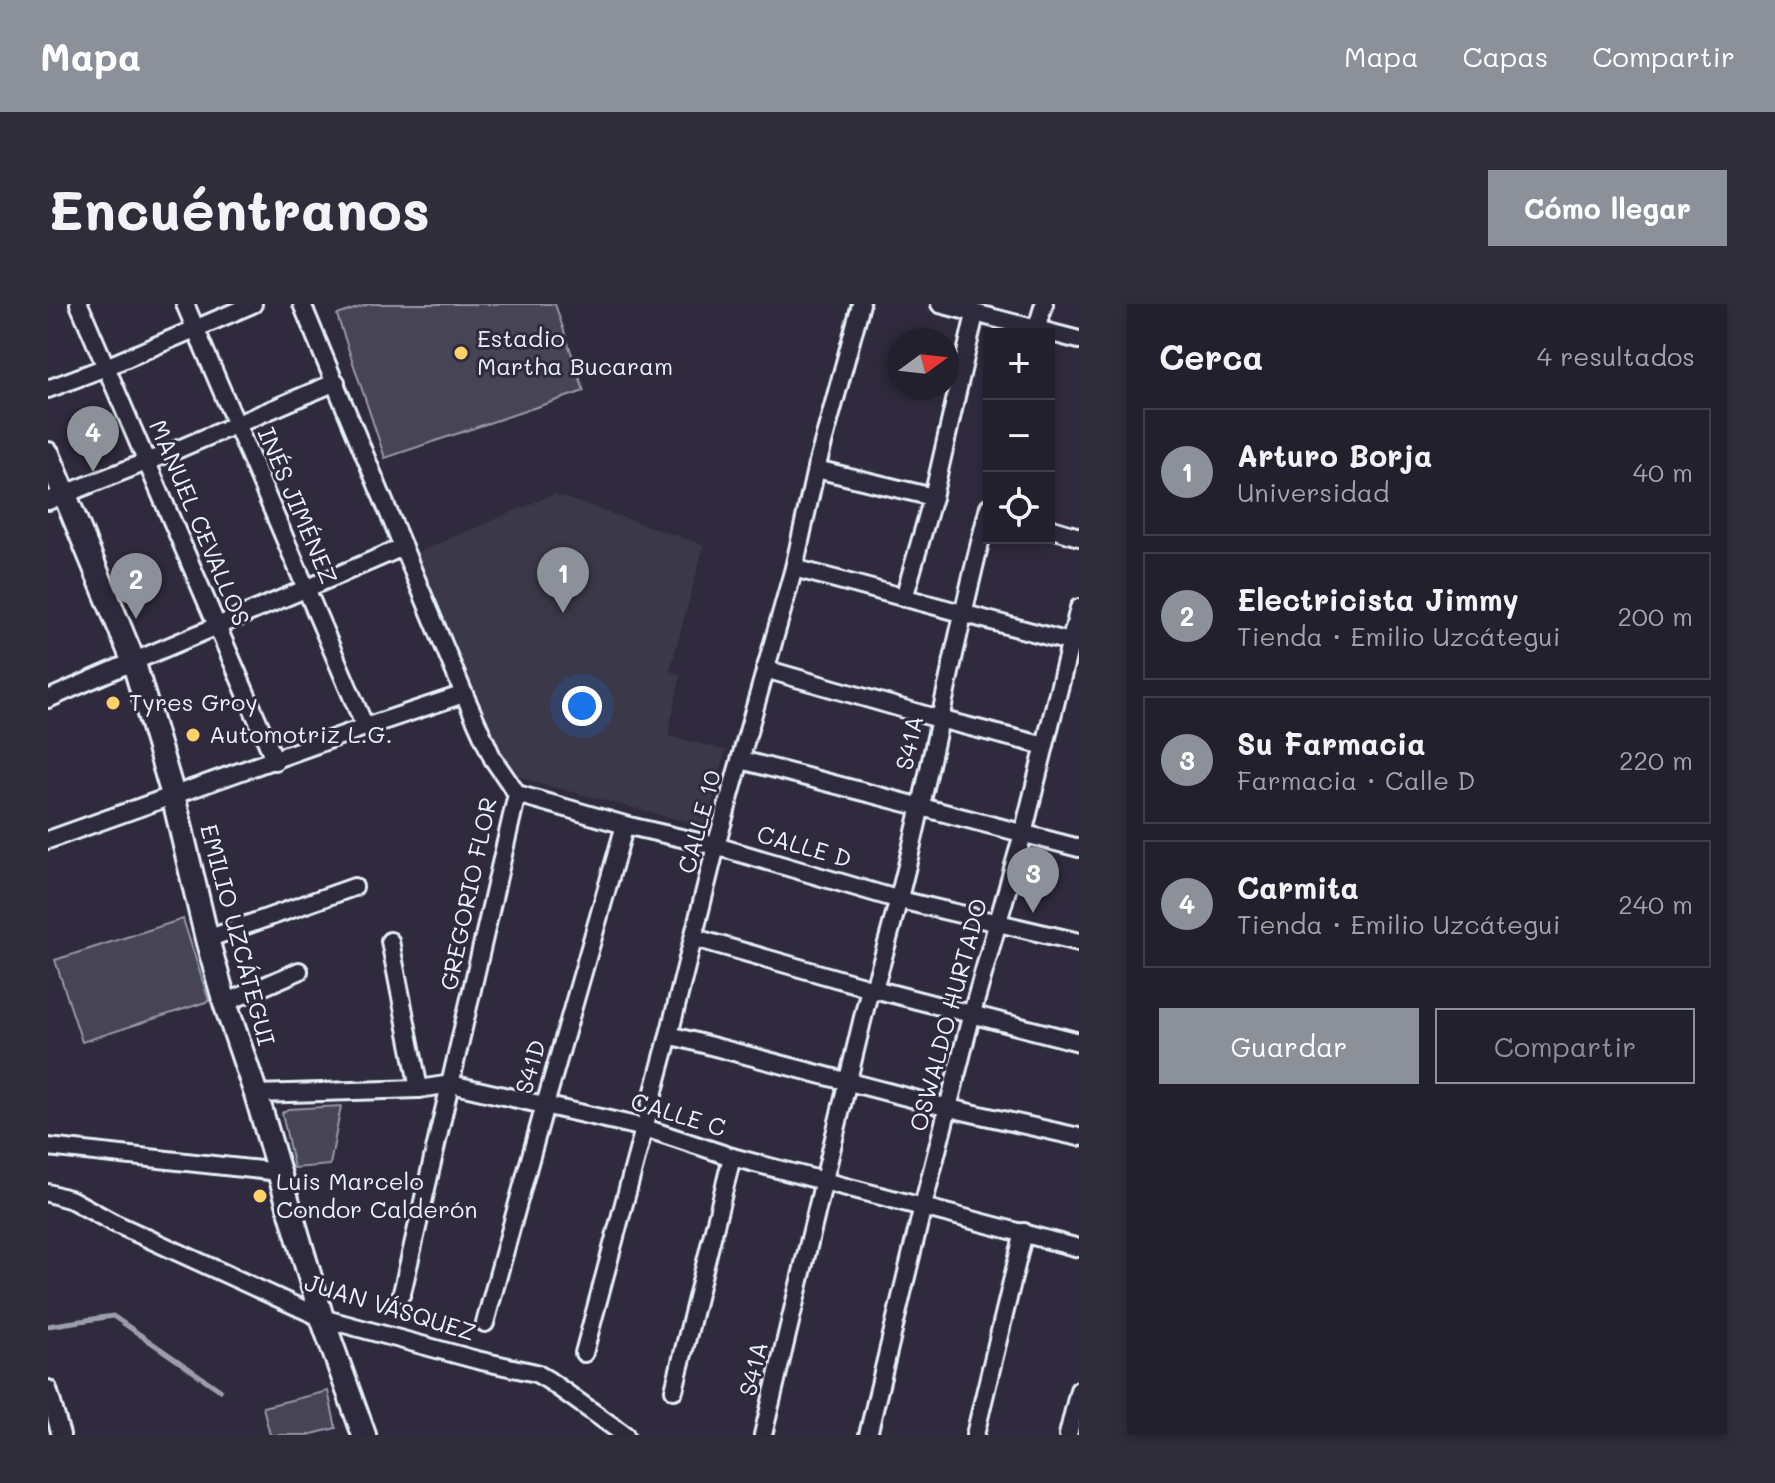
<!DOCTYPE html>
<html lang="es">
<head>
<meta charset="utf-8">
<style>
  :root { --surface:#23202e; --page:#2f2d3a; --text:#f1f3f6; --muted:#a3a3aa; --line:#403e4a; --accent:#8c9099 }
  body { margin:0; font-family:Mali,sans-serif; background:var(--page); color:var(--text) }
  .controls { position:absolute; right:24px; top:24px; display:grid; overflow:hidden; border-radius:0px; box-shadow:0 4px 12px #0003 }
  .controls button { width:72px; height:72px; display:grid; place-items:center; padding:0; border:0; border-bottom:2px solid var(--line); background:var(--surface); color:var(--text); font:40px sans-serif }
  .compass { position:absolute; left:839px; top:24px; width:72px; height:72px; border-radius:50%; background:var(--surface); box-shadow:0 4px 12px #0003; rotate:75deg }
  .you { position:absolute; left:534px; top:402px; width:28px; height:28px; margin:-20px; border:6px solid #fff; border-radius:50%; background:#1a73e8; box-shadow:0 0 0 12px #1a73e833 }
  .badge { display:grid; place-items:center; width:52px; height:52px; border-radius:50%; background:var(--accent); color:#fff; font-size:26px; font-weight:700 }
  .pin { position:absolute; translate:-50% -66px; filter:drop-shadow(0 2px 4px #0008) }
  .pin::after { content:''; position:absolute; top:42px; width:28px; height:24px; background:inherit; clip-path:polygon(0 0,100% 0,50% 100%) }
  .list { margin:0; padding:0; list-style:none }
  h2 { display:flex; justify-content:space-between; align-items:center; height:104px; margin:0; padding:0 32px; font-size:34px }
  h2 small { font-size:26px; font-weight:400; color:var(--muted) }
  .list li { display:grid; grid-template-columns:52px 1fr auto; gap:24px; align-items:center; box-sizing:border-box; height:128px; margin:0 16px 16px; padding:0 16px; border:2px solid var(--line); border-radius:0px }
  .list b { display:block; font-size:30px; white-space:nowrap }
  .list p { margin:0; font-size:26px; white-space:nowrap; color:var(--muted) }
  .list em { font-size:26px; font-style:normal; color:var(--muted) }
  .actions { display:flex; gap:16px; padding:24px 32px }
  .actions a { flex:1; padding:18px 0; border:2px solid var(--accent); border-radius:0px; text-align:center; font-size:28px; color:var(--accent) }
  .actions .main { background:var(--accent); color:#fff }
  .icon { flex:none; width:44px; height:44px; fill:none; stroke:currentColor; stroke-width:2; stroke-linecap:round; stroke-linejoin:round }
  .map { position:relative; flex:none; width:1031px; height:1131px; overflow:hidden; border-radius:0px }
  header { display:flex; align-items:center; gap:48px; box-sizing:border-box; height:112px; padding:0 40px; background:var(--accent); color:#fff }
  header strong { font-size:38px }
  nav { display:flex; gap:44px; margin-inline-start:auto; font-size:28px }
  .intro { display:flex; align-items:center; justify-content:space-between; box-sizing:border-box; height:192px; padding:0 48px }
  h1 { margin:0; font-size:56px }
  .button { padding:20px 36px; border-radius:0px; background:var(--accent); color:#fff; font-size:28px; font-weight:700 }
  main { display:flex; gap:48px; padding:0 48px }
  aside { flex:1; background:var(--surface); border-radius:0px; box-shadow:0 4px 12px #0003 }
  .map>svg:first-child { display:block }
  .built { fill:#3b3749 }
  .green { fill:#464455; stroke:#979aa6; stroke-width:2 }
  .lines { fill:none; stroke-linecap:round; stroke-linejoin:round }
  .stream { stroke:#9c9fab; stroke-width:5 }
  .street-casing { stroke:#e8f1f8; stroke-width:22 }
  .secondary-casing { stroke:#e8f1f8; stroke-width:28 }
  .street { stroke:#2f2a3d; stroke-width:16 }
  .secondary { stroke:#2f2a3d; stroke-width:22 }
  .poi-dot { fill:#ffd166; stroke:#2f2a3d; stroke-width:3 }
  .labels { text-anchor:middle; stroke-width:6; stroke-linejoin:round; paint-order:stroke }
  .poi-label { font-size:24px; fill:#e8f1f8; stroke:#2f2a3d; text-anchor:start }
  .street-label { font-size:24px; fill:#e8f1f8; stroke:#2f2a3d }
</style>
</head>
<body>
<header>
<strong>Mapa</strong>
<nav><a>Mapa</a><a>Capas</a><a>Compartir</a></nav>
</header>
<div class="intro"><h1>Encuéntranos</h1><a class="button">Cómo llegar</a></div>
<main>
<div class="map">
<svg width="1031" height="1131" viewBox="0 0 1031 1131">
  <rect width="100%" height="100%" fill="#2f2a3d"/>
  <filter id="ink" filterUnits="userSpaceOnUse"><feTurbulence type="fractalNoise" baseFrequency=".0125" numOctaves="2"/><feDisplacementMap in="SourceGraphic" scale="16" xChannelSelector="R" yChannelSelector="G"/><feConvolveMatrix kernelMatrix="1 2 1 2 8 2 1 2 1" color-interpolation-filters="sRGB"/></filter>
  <g filter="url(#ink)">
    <!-- built -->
    <polygon class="built" points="506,190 656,241 622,367 633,370 620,432 678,446 658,523 485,478 467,470 455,459 446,444 368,249"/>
    <!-- green -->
    <g class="green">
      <polygon points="321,0 507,0 536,87 337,154 289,11"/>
      <polygon points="135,615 161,697 34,738 7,656"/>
      <polygon points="293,802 282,861 246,864 234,809 240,805"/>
      <polygon points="280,1087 288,1124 260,1131 222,1131 215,1103"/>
    </g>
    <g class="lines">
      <!-- stream -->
      <polyline class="stream" points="0,1022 65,1012 172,1086"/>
      <!-- street casing -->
      <g class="street-casing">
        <g id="street">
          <polyline points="31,0 227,457"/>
          <polyline points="137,0 317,423"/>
          <polyline points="254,0 416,390 445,455 469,490 354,989"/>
          <polyline points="892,0 1031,36"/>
          <polyline points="987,30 996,0"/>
          <polyline points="0,85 58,63 205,0"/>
          <polyline points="768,165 885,193"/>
          <polyline points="0,197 133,144 288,78"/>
          <polyline points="1001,224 1031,233"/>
          <polyline points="746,264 1029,340"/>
          <polyline points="856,294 885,193 927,10"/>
          <polyline points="717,365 891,415 997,442"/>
          <path d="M0,395C117,342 237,295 355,243"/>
          <polyline points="693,456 1031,544"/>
          <polyline points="469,490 577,521 668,542 852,596 1031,638"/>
          <polyline points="0,536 317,423 416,390"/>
          <polyline points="647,634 822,684 1031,738"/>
          <polyline points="159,635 306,583"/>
          <polyline points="342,637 371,785"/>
          <path d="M826,684C874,526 899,362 941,203"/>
          <polyline points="177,699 251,667"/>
          <polyline points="621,731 901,804 1031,833"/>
          <polyline points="208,790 371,785 403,780 597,824 684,853 1031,944"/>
          <polyline points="0,843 231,868"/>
          <polyline points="0,889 24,896 64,918 274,1014 429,1056 488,1069 500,1076 577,1131"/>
          <polyline points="437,1019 497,801 577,521"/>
          <polyline points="536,1049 621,731 668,542 746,264 768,165 813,0"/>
          <polyline points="0,1085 13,1131"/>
          <polyline points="626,1086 684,853"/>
          <polyline points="715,1131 822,684"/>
          <polyline points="820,1131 875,902 924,709 975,530 1031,304"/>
          <polyline points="927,1131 976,928"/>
          <polyline points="1020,1131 1031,1086"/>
        </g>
      </g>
      <!-- secondary casing -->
      <g class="secondary-casing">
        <polyline id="secondary" points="0,150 85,356 125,491 159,635 177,699 208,790 274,1014 316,1131"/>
      </g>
      <!-- street -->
      <use href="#street" class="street"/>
      <!-- secondary -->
      <use href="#secondary" class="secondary"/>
    </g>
  </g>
  <!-- markers -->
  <g class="poi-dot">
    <circle cx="413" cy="49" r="8"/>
    <circle cx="65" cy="399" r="8"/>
    <circle cx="145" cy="431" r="8"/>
    <circle cx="212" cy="892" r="8"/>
  </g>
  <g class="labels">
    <!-- poi labels -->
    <g class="poi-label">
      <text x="429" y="43">Estadio<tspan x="429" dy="28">Martha Bucaram</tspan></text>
      <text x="81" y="407">Tyres Groy</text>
      <text x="161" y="439">Automotriz L.G.</text>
      <text x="228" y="886">Luis Marcelo<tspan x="228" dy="28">Condor Calderón</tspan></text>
    </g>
    <!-- street labels -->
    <g class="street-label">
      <text transform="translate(249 202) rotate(67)" y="8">INÉS JIMÉNEZ</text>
      <text transform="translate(151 219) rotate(67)" y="8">MANUEL CEVALLOS</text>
      <text transform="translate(862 439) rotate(-78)" y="8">S41A</text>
      <text transform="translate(652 518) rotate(-75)" y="8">CALLE 10</text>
      <text transform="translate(756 543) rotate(16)" y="8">CALLE D</text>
      <text transform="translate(421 590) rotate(-78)" y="8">GREGORIO FLOR</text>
      <text transform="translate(189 631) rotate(75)" y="8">EMILIO UZCÁTEGUI</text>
      <text transform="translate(901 711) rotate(-75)" y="8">OSWALDO HURTADO</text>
      <text transform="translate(483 763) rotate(-74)" y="8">S41D</text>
      <text transform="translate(630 811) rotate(17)" y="8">CALLE C</text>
      <text transform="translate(342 1004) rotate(17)" y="8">JUAN VÁSQUEZ</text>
      <text transform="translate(706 1065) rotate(-77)" y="8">S41A</text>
    </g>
  </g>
</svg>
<div class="controls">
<button>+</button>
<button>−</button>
<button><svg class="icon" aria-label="locate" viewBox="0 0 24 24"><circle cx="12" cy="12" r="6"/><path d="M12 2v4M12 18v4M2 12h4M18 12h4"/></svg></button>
</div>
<svg class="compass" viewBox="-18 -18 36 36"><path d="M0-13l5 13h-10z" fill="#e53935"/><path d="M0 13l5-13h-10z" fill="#a3a3aa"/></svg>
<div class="you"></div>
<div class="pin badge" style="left:515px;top:309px">1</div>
<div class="pin badge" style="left:88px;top:315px">2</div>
<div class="pin badge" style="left:985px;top:609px">3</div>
<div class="pin badge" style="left:45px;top:168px">4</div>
</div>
<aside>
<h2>Cerca<small>4 resultados</small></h2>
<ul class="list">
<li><span class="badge">1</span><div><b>Arturo Borja</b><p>Universidad</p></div><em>40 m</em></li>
<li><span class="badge">2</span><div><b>Electricista Jimmy</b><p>Tienda · Emilio Uzcátegui</p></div><em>200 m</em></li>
<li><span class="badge">3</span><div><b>Su Farmacia</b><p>Farmacia · Calle D</p></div><em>220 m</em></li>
<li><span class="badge">4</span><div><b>Carmita</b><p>Tienda · Emilio Uzcátegui</p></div><em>240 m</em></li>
</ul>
<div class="actions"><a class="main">Guardar</a><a>Compartir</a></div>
</aside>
</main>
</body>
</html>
